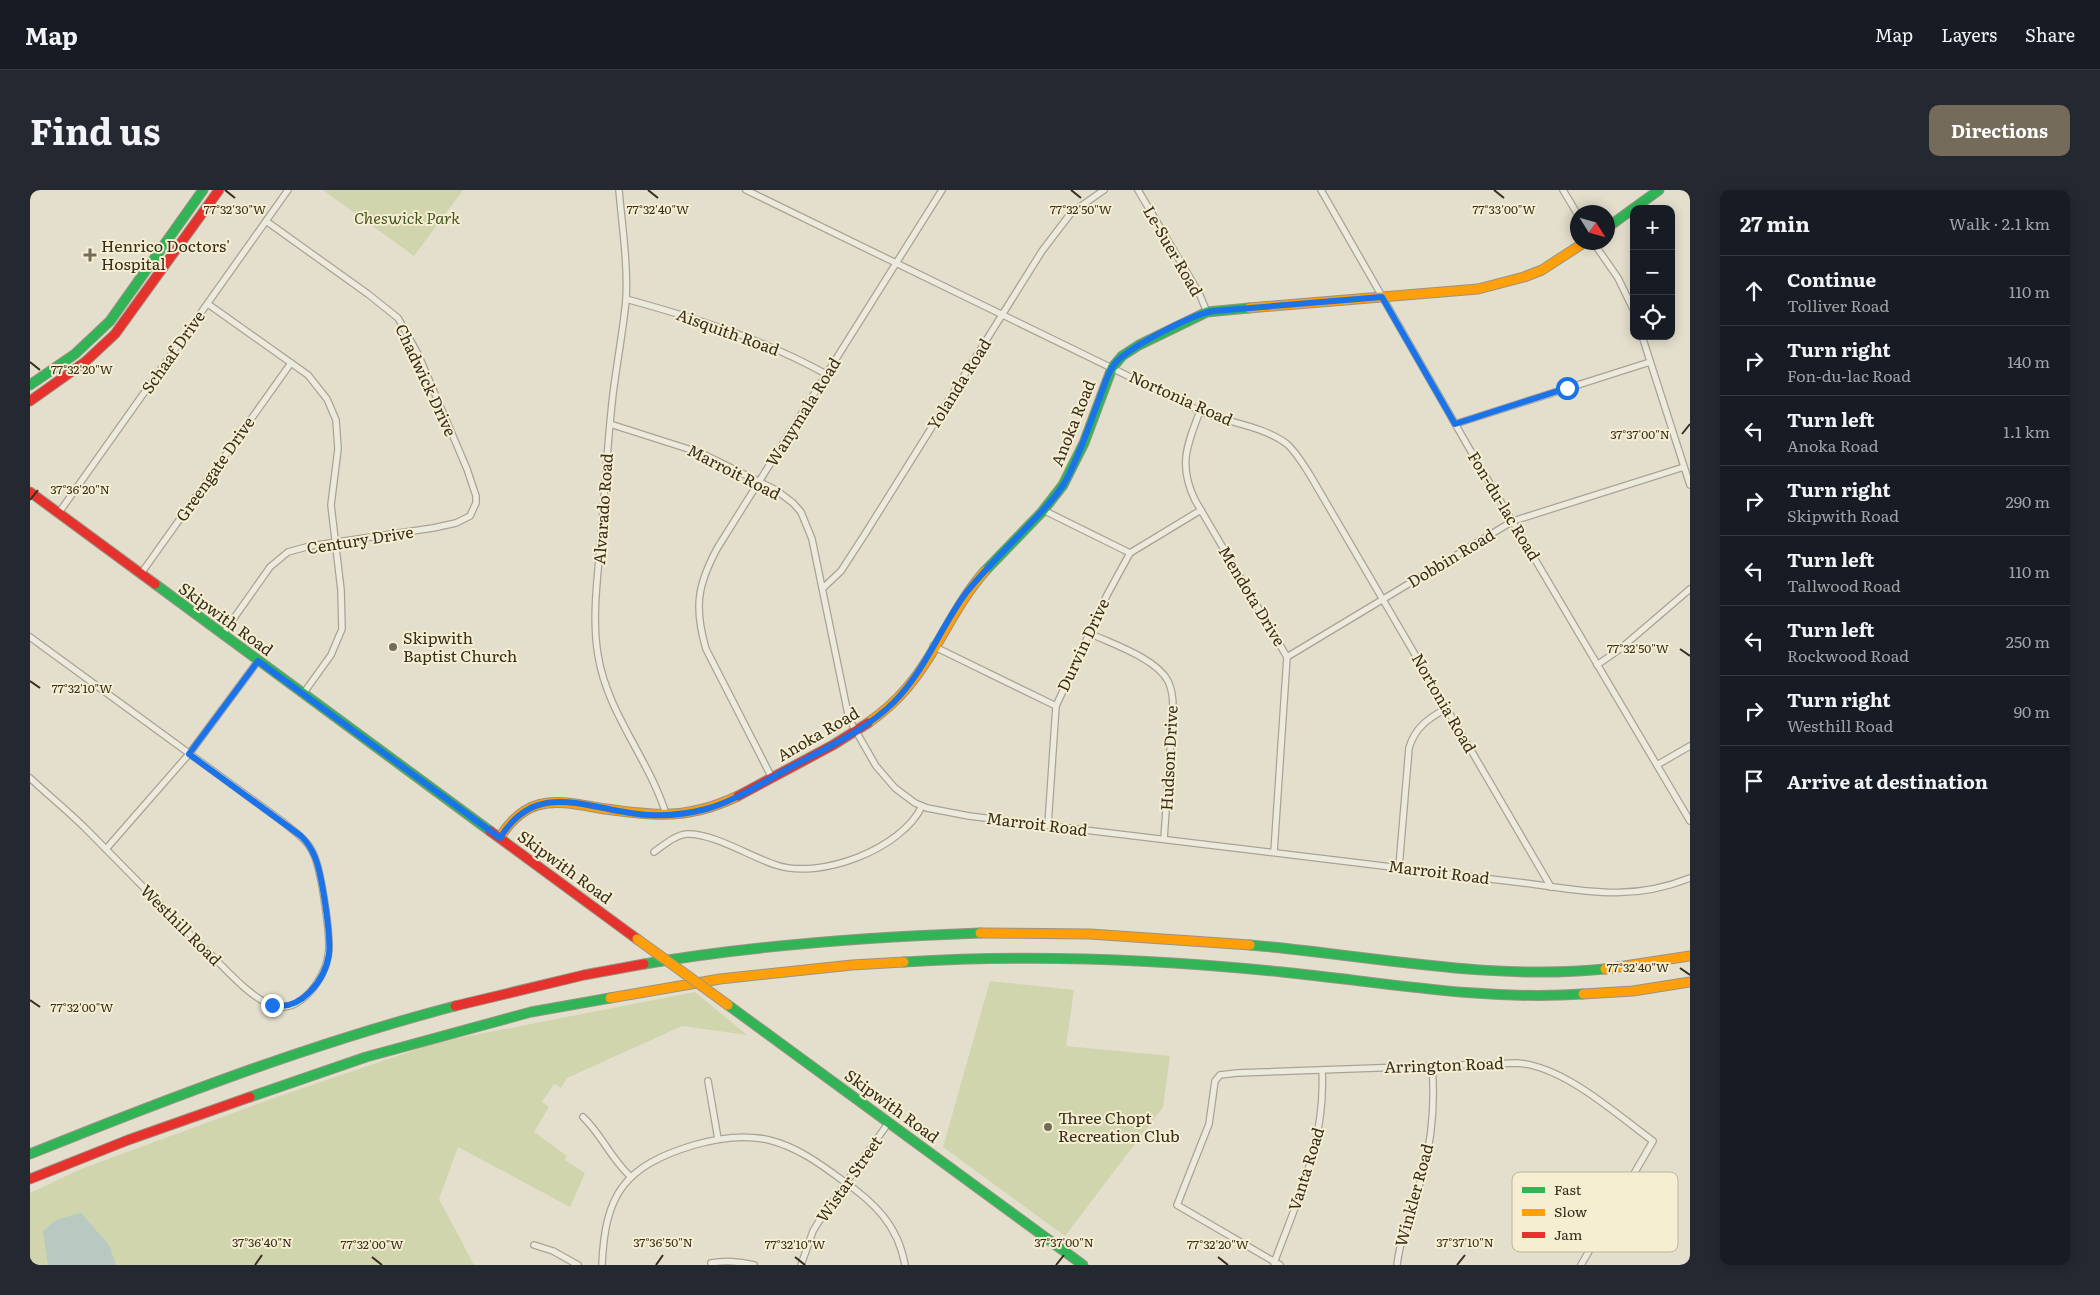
<!DOCTYPE html>
<html lang="en">
<head>
<meta charset="utf-8">
<style>
  :root { --surface:#171b24; --page:#242831; --text:#f1f3f6; --muted:#9ea1a6; --line:#363941; --accent:#746b5a }
  body { margin:0; font-family:Literata,serif; background:var(--page); color:var(--text) }
  .controls { position:absolute; right:15px; top:15px; display:grid; overflow:hidden; border-radius:10px; box-shadow:0 2px 12px #0003 }
  .controls button { width:45px; height:45px; display:grid; place-items:center; padding:0; border:0; border-bottom:1px solid var(--line); background:var(--surface); color:var(--text); font:25px sans-serif }
  .compass { position:absolute; left:1540px; top:15px; width:45px; height:45px; border-radius:50%; background:var(--surface); box-shadow:0 2px 12px #0003; rotate:127deg }
  .stop { position:absolute; width:15px; height:15px; margin:-11px; border:4px solid #1a73e8; border-radius:50%; background:#fff }
  .stop.end { background:#1a73e8; border-color:#fff; box-shadow:0 1px 5px #0008 }
  .list { margin:0; padding:0; list-style:none }
  h2 { display:flex; justify-content:space-between; align-items:center; height:65px; margin:0; padding:0 20px; font-size:21px }
  h2 small { font-size:16px; font-weight:400; color:var(--muted) }
  .list li { display:grid; grid-template-columns:32px 1fr auto; gap:15px; align-items:center; box-sizing:border-box; height:70px; padding:0 20px; border-top:1px solid var(--line) }
  .list b { display:block; font-size:19px; white-space:nowrap }
  .list p { margin:0; font-size:16px; white-space:nowrap; color:var(--muted) }
  .list em { font-size:16px; font-style:normal; color:var(--muted) }
  .icon { flex:none; width:28px; height:28px; fill:none; stroke:currentColor; stroke-width:2; stroke-linecap:round; stroke-linejoin:round }
  .map { position:relative; flex:none; width:1660px; height:1075px; overflow:hidden; border-radius:10px }
  header { display:flex; align-items:center; gap:30px; box-sizing:border-box; height:70px; padding:0 25px; background:var(--surface); border-bottom:1px solid var(--line) }
  header strong { font-size:24px }
  nav { display:flex; gap:28px; margin-inline-start:auto; font-size:18px }
  .intro { display:flex; align-items:center; justify-content:space-between; box-sizing:border-box; height:120px; padding:0 30px }
  h1 { margin:0; font-size:35px }
  .button { padding:12px 22px; border-radius:10px; background:var(--accent); color:#fff; font-size:18px; font-weight:700 }
  main { display:flex; gap:30px; padding:0 30px }
  aside { flex:1; background:var(--surface); border-radius:10px; box-shadow:0 2px 12px #0003 }
  .map>svg:first-child { display:block }
  .green { fill:#d0d5ae }
  .water { fill:#b7c9c0 }
  .lines { fill:none; stroke-linecap:round; stroke-linejoin:round }
  .street-casing { stroke:#a9a395; stroke-width:8 }
  .fast-casing { stroke:#989385; stroke-width:11 }
  .slow-casing { stroke:#989385; stroke-width:11 }
  .jam-casing { stroke:#989385; stroke-width:11 }
  .street { stroke:#ece9dd; stroke-width:5.5 }
  .fast { stroke:#30b455; stroke-width:9 }
  .slow { stroke:#ff9f0a; stroke-width:9 }
  .jam { stroke:#e5322d; stroke-width:9 }
  .slow-bridge-casing { stroke:#989385; stroke-width:11; stroke-linecap:butt }
  .slow-bridge { stroke:#ff9f0a; stroke-width:9 }
  .route { stroke:#1a73e8; stroke-width:6 }
  .ticks { fill:none; stroke:#372c1d; stroke-width:2 }
  .poi-dot { fill:#746b5a; stroke:#f5eed1; stroke-width:2 }
  .labels { text-anchor:middle; stroke-width:4; stroke-linejoin:round; paint-order:stroke }
  .park-label { font-size:16px; font-style:italic; fill:#435423; stroke:#f5eed1 }
  .poi-label { font-size:16px; fill:#372c1d; stroke:#f5eed1; text-anchor:start }
  .street-label { font-size:16px; fill:#372c1d; stroke:#f5eed1 }
  .key { fill:#f5eed1; stroke:#bcb49b; stroke-width:1 }
  .key-label { font-size:14px; fill:#372c1d }
  .ticks-label { font-size:12px; text-anchor:middle; fill:#372c1d; stroke:#f5eed1; stroke-width:4; stroke-linejoin:round; paint-order:stroke }
</style>
</head>
<body>
<header>
<strong>Map</strong>
<nav><a>Map</a><a>Layers</a><a>Share</a></nav>
</header>
<div class="intro"><h1>Find us</h1><a class="button">Directions</a></div>
<main>
<div class="map">
<svg width="1660" height="1075" viewBox="0 0 1660 1075">
  <rect width="100%" height="100%" fill="#e4dfcc"/>
  <!-- green -->
  <g class="green">
    <polygon points="293,0 433,0 384,66"/>
    <polygon points="960,791 1044,800 1036,856 1140,866 1133,917 1035,1046 913,957"/>
    <polygon points="665,802 717,845 652,836 537,888 531,898 524,894 512,912 519,917 504,942 537,966 535,970 555,983 540,1017 428,957 409,1009 444,1075 0,1075 0,1003 51,979 241,909 408,852"/>
  </g>
  <!-- water -->
  <polygon class="water" points="51,1023 79,1055 86,1075 18,1075 13,1041 26,1030"/>
  <g class="lines">
    <!-- street casing -->
    <g class="street-casing">
      <g id="street">
        <path d="M589,0C592,36 598,73 596,110C593,141 587,172 583,204C578,248 575,292 572,336C569,377 561,425 568,465C577,523 619,569 636,624"/>
        <path d="M716,0L1170,221C1197,233 1234,236 1257,254C1266,262 1273,274 1280,285L1521,697"/>
        <polyline points="1108,0 1169,103 1177,122"/>
        <polyline points="1291,0 1439,258 1660,631"/>
        <polyline points="1533,0 1548,25"/>
        <polyline points="1563,52 1588,88 1604,121"/>
        <path d="M596,109C665,128 733,149 796,184"/>
        <polyline points="178,114 278,185 297,209 306,230 308,259 301,315 311,400 312,439 301,465 273,504"/>
        <polyline points="1612,146 1660,295"/>
        <path d="M1170,221C1157,255 1148,275 1165,310L1257,467L1244,662"/>
        <path d="M580,234L671,263L746,300L763,313L771,322L782,349L819,529L846,576L865,598L885,613L897,618L939,626L1494,693C1555,701 1600,712 1660,688"/>
        <polyline points="1425,234 1620,172"/>
        <polyline points="1013,320 1100,363"/>
        <polyline points="28,324 258,0"/>
        <polyline points="110,385 261,173"/>
        <polyline points="793,398 811,381 835,344 1012,61 1041,23 1074,0"/>
        <path d="M1059,443C1082,454 1126,468 1138,491C1142,499 1143,509 1143,518L1134,649"/>
        <polyline points="192,445 240,377 258,362 280,356 403,338 426,333 440,326 446,313 446,306 437,279 388,164 368,128 338,104 236,31"/>
        <path d="M0,447L253,632C265,642 278,650 284,665C291,681 302,749 298,766C296,781 284,801 271,810C263,816 253,819 243,816C219,807 194,777 176,760C135,720 96,679 56,639C38,621 18,605 0,588"/>
        <polyline points="903,456 1026,516"/>
        <polyline points="1257,467 1483,331 1654,277"/>
        <polyline points="1567,475 1590,459 1660,399"/>
        <polyline points="1627,575 1660,556"/>
        <path d="M742,588L676,459C664,418 667,395 688,357L912,0"/>
        <polyline points="1018,635 1026,516 1077,405 1100,363 1171,320"/>
        <polyline points="76,659 159,564 228,471"/>
        <path d="M624,662C634,655 645,645 657,644C683,643 721,667 746,675C790,690 872,659 892,616"/>
        <path d="M1369,677L1379,558C1385,537 1399,528 1417,518"/>
        <polyline points="678,891 688,949"/>
        <path d="M553,927C572,945 581,969 601,987"/>
        <polyline points="504,1055 523,1061 548,1075"/>
        <path d="M681,1073C697,1070 709,1072 724,1075"/>
        <path d="M1244,1073C1268,1008 1296,951 1292,880"/>
        <path d="M572,1075C575,1003 595,976 664,955C688,948 714,944 739,950C767,957 789,973 812,990C844,1012 868,1035 875,1075"/>
        <polyline points="771,1075 783,1041 791,1028 859,932"/>
        <path d="M1250,1075L1147,1015L1179,934L1185,891L1190,885L1207,883L1487,873C1534,876 1586,924 1623,951L1551,1075"/>
        <path d="M1367,1075C1371,1043 1384,1014 1393,983C1402,948 1405,911 1402,876"/>
      </g>
    </g>
    <!-- fast casing -->
    <g class="fast-casing">
      <g id="fast">
        <polyline points="1578,37 1629,0"/>
        <polyline points="0,195 45,164 80,131 173,0"/>
        <polyline points="955,381 1012,322 1033,295 1054,253 1082,178 1092,166 1109,155 1177,122 1219,118"/>
        <polyline points="125,394 460,641"/>
        <path d="M1220,755C1337,765 1456,791 1575,779"/>
        <path d="M874,772C999,764 1127,769 1252,782C1352,792 1452,811 1553,804"/>
        <path d="M614,774C725,755 837,747 950,743"/>
        <polyline points="698,815 1053,1075"/>
        <polyline points="220,907 336,867 501,822 580,808"/>
        <path d="M0,964C139,908 280,854 425,816"/>
      </g>
    </g>
    <!-- slow casing -->
    <g class="slow-casing">
      <g id="slow">
        <polyline points="1219,118 1448,99 1494,87 1512,80 1555,52"/>
        <path d="M838,533C852,523 865,512 876,499C907,463 923,417 955,381"/>
        <path d="M470,647C495,608 521,609 563,617C582,620 603,623 623,624C653,626 681,619 708,606"/>
        <polyline points="950,743 1060,744 1220,755"/>
        <polyline points="1575,779 1660,766"/>
        <polyline points="1553,804 1603,801 1660,792"/>
        <polyline points="580,808 690,789 822,775 874,772"/>
      </g>
    </g>
    <!-- jam casing -->
    <g class="jam-casing">
      <g id="jam">
        <polyline points="0,211 55,172 85,144 189,0"/>
        <polyline points="0,302 125,394"/>
        <polyline points="708,606 803,555 838,533"/>
        <polyline points="460,641 607,749"/>
        <polyline points="425,816 554,785 614,774"/>
        <polyline points="0,989 98,950 220,907"/>
      </g>
    </g>
    <!-- street -->
    <use href="#street" class="street"/>
    <!-- fast -->
    <use href="#fast" class="fast"/>
    <!-- slow -->
    <use href="#slow" class="slow"/>
    <!-- jam -->
    <use href="#jam" class="jam"/>
    <!-- slow-bridge casing -->
    <g class="slow-bridge-casing">
      <polyline id="slow-bridge" points="607,749 698,815"/>
    </g>
    <!-- slow-bridge -->
    <use href="#slow-bridge" class="slow-bridge"/>
  </g>
  <g class="lines">
    <!-- route -->
    <path class="route" d="M242,815C270,822 295,791 299,764C301,746 292,682 284,665C281,658 277,652 271,646L159,564L228,471L470,648C508,586 562,622 619,625C638,626 657,624 676,619C703,612 730,594 754,581C791,560 834,542 864,512C895,481 910,438 936,403C955,379 977,358 998,336C1011,322 1026,308 1035,292C1050,265 1059,235 1070,207C1074,196 1078,181 1086,172C1102,156 1162,124 1184,121L1352,107L1425,234L1537,198"/>
  </g>
  <!-- ticks -->
  <path class="ticks" d="M195,0L205,8M618,0L628,8M1041,0L1051,8M1464,0L1474,8M0,172L10,180M1652,244L1660,234M0,310L8,300M1650,459L1660,466M0,491L10,498M1650,778L1660,785M0,810L10,817M342,1067L352,1075M765,1067L775,1075M1188,1067L1198,1075M225,1075L232,1065M626,1075L633,1065M1026,1075L1034,1065M1427,1075L1435,1065"/>
  <!-- markers -->
  <g class="poi-dot">
    <path d="M57.5 57.5h5v5h5v5h-5v5h-5v-5h-5v-5h5z"/>
    <circle cx="363" cy="457" r="5"/>
    <circle cx="1018" cy="937" r="5"/>
  </g>
  <g class="labels">
    <!-- park labels -->
    <g class="park-label">
      <text x="377" y="34">Cheswick Park</text>
    </g>
    <!-- poi labels -->
    <g class="poi-label">
      <text x="71" y="62">Henrico Doctors'<tspan x="71" dy="18">Hospital</tspan></text>
      <text x="373" y="454">Skipwith<tspan x="373" dy="18">Baptist Church</tspan></text>
      <text x="1028" y="934">Three Chopt<tspan x="1028" dy="18">Recreation Club</tspan></text>
    </g>
    <!-- street labels -->
    <g class="street-label">
      <text transform="translate(1143 61) rotate(60)" y="6">Le-Suer Road</text>
      <text transform="translate(698 142) rotate(20)" y="6">Aisquith Road</text>
      <text transform="translate(143 162) rotate(-55)" y="6">Schaaf Drive</text>
      <text transform="translate(396 190) rotate(65)" y="6">Chadwick Drive</text>
      <text transform="translate(929 194) rotate(-58)" y="6">Yolanda Road</text>
      <text transform="translate(1151 208) rotate(24)" y="6">Nortonia Road</text>
      <text transform="translate(773 222) rotate(-58)" y="6">Wanymala Road</text>
      <text transform="translate(1043 233) rotate(-68)" y="6">Anoka Road</text>
      <text transform="translate(185 279) rotate(-55)" y="6">Greengate Drive</text>
      <text transform="translate(704 282) rotate(27)" y="6">Marroit Road</text>
      <text transform="translate(1474 316) rotate(59)" y="6">Fon-du-lac Road</text>
      <text transform="translate(573 319) rotate(-86)" y="6">Alvarado Road</text>
      <text transform="translate(330 350) rotate(-9)" y="6">Century Drive</text>
      <text transform="translate(1421 368) rotate(-31)" y="6">Dobbin Road</text>
      <text transform="translate(1222 406) rotate(59)" y="6">Mendota Drive</text>
      <text transform="translate(196 429) rotate(36)" y="6">Skipwith Road</text>
      <text transform="translate(1053 455) rotate(-65)" y="6">Durvin Drive</text>
      <text transform="translate(1414 513) rotate(60)" y="6">Nortonia Road</text>
      <text transform="translate(788 544) rotate(-30)" y="6">Anoka Road</text>
      <text transform="translate(1139 568) rotate(-87)" y="6">Hudson Drive</text>
      <text transform="translate(1007 634) rotate(7)" y="6">Marroit Road</text>
      <text transform="translate(535 677) rotate(36)" y="6">Skipwith Road</text>
      <text transform="translate(1409 682) rotate(7)" y="6">Marroit Road</text>
      <text transform="translate(151 735) rotate(45)" y="6">Westhill Road</text>
      <text transform="translate(1414 875) rotate(-2)" y="6">Arrington Road</text>
      <text transform="translate(862 916) rotate(36)" y="6">Skipwith Road</text>
      <text transform="translate(1276 979) rotate(-73)" y="6">Vanta Road</text>
      <text transform="translate(819 989) rotate(-55)" y="6">Wistar Street</text>
      <text transform="translate(1384 1005) rotate(-75)" y="6">Winkler Road</text>
    </g>
  </g>
  <!-- legend -->
  <rect x="1482" y="982" width="166" height="80" rx="8" class="key"/>
  <rect x="1492" y="997" width="23" height="6" fill="#30b455"/>
  <rect x="1492" y="1019" width="23" height="7" fill="#ff9f0a"/>
  <rect x="1492" y="1042" width="23" height="6" fill="#e5322d"/>
  <g class="key-label">
    <text x="1524" y="1005">Fast</text>
    <text x="1524" y="1027">Slow</text>
    <text x="1524" y="1050">Jam</text>
  </g>
  <g class="ticks-label">
    <text x="205" y="24">77°32'30"W</text>
    <text x="1051" y="24">77°32'50"W</text>
    <text x="628" y="24">77°32'40"W</text>
    <text x="1474" y="24">77°33'00"W</text>
    <text x="52" y="184">77°32'20"W</text>
    <text x="1610" y="249">37°37'00"N</text>
    <text x="50" y="304">37°36'20"N</text>
    <text x="1608" y="463">77°32'50"W</text>
    <text x="52" y="503">77°32'10"W</text>
    <text x="1608" y="782">77°32'40"W</text>
    <text x="52" y="822">77°32'00"W</text>
    <text x="232" y="1057">37°36'40"N</text>
    <text x="633" y="1057">37°36'50"N</text>
    <text x="1034" y="1057">37°37'00"N</text>
    <text x="1435" y="1057">37°37'10"N</text>
    <text x="342" y="1059">77°32'00"W</text>
    <text x="765" y="1059">77°32'10"W</text>
    <text x="1188" y="1059">77°32'20"W</text>
  </g>
</svg>
<div class="controls">
<button>+</button>
<button>−</button>
<button><svg class="icon" aria-label="locate" viewBox="0 0 24 24"><circle cx="12" cy="12" r="6"/><path d="M12 2v4M12 18v4M2 12h4M18 12h4"/></svg></button>
</div>
<svg class="compass" viewBox="-18 -18 36 36"><path d="M0-13l5 13h-10z" fill="#e53935"/><path d="M0 13l5-13h-10z" fill="#9ea1a6"/></svg>
<div class="stop" style="left:1537px;top:198px"></div>
<div class="stop end" style="left:242px;top:815px"></div>
</div>
<aside>
<h2>27 min<small>Walk · 2.1 km</small></h2>
<ul class="list">
<li><svg class="icon" aria-label="ahead" viewBox="0 0 24 24"><path d="M12 20V5M6 11l6-6 6 6"/></svg><div><b>Continue</b><p>Tolliver Road</p></div><em>110 m</em></li>
<li><svg class="icon" aria-label="right" viewBox="0 0 24 24"><path d="M7 20v-9h11M14 6l5 5-5 5"/></svg><div><b>Turn right</b><p>Fon-du-lac Road</p></div><em>140 m</em></li>
<li><svg class="icon" aria-label="left" viewBox="0 0 24 24"><path d="M17 20v-9H6M10 6l-5 5 5 5"/></svg><div><b>Turn left</b><p>Anoka Road</p></div><em>1.1 km</em></li>
<li><svg class="icon" aria-label="right" viewBox="0 0 24 24"><path d="M7 20v-9h11M14 6l5 5-5 5"/></svg><div><b>Turn right</b><p>Skipwith Road</p></div><em>290 m</em></li>
<li><svg class="icon" aria-label="left" viewBox="0 0 24 24"><path d="M17 20v-9H6M10 6l-5 5 5 5"/></svg><div><b>Turn left</b><p>Tallwood Road</p></div><em>110 m</em></li>
<li><svg class="icon" aria-label="left" viewBox="0 0 24 24"><path d="M17 20v-9H6M10 6l-5 5 5 5"/></svg><div><b>Turn left</b><p>Rockwood Road</p></div><em>250 m</em></li>
<li><svg class="icon" aria-label="right" viewBox="0 0 24 24"><path d="M7 20v-9h11M14 6l5 5-5 5"/></svg><div><b>Turn right</b><p>Westhill Road</p></div><em>90 m</em></li>
<li><svg class="icon" aria-label="arrive" viewBox="0 0 24 24"><path d="M6 21V4h12l-3 4 3 4H6"/></svg><div><b>Arrive at destination</b></div></li>
</ul>
</aside>
</main>
</body>
</html>
